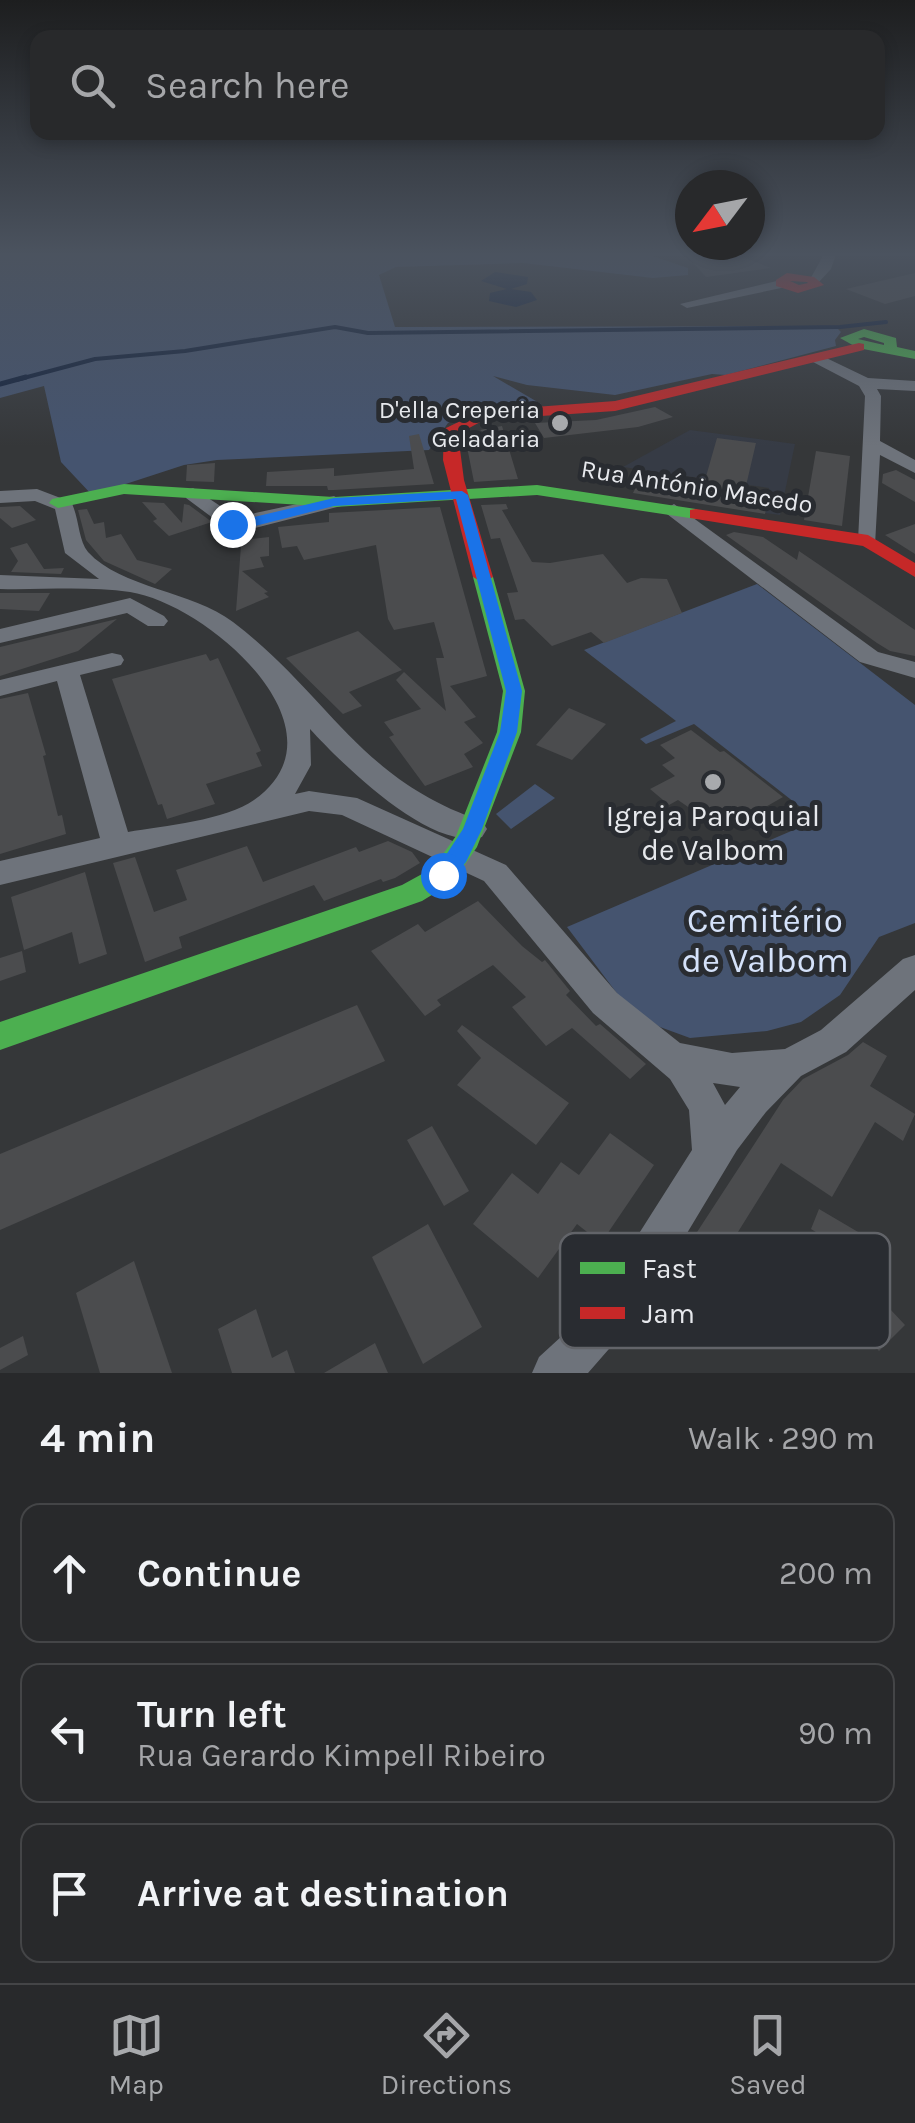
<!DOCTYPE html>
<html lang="en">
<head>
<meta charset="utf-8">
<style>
  :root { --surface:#28292b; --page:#343537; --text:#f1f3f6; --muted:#a5a6a9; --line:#444547; --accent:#a8aaad }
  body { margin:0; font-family:Karla,sans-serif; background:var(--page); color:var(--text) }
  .compass { position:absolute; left:675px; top:170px; width:90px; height:90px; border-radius:50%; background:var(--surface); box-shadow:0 5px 15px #0003; rotate:238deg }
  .stop { position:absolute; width:30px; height:30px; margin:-22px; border:8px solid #1a73e8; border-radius:50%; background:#fff }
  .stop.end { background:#1a73e8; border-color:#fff; box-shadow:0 2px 10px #0008 }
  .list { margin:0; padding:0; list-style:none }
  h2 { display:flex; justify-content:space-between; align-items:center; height:130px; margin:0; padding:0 40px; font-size:42px }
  h2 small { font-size:32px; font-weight:400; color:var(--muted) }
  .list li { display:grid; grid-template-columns:65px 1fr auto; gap:30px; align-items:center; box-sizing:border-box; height:140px; margin:0 20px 20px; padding:0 20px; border:2px solid var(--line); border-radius:20px }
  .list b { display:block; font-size:38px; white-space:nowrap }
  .list p { margin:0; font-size:32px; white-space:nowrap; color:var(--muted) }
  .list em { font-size:32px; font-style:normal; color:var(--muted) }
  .icon { flex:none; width:55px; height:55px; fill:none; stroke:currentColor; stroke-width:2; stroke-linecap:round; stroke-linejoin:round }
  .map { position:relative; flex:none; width:915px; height:1373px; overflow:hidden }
  .search { position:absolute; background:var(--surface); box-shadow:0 5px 15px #0003; left:30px; right:30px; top:30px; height:110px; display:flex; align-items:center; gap:25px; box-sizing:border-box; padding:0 35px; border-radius:20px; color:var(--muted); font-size:38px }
  .sheet { height:610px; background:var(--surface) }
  nav { display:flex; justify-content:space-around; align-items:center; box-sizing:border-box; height:140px; border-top:2px solid var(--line); background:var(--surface); font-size:28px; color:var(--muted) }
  nav a { display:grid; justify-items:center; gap:5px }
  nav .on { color:var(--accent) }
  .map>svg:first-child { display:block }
  .built { fill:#363b45 }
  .green { fill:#45546f }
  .water { fill:#13223d }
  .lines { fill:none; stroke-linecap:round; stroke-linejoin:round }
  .stream-far1 { stroke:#13223d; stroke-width:4 }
  .stream { stroke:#13223d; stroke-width:5 }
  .building { fill:#4b4c4e }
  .street { fill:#6e737b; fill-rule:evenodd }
  .fast { fill:#4caf50; fill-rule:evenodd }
  .jam { fill:#c62828; fill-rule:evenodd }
  .route { fill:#1a73e8 }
  .poi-dot { fill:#a8aaad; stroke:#292c31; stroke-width:4 }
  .labels { text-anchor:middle; stroke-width:10; stroke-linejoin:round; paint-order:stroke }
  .far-poi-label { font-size:25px; fill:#e6e8ec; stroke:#292c31; text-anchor:end }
  .far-street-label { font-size:25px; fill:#e6e8ec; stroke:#292c31 }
  .poi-label { font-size:30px; fill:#e6e8ec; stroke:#292c31 }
  .near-park-label { font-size:35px; fill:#d5e2fa; stroke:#292c31 }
  .key { fill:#292c31; stroke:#626469; stroke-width:2.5 }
  .key-label { font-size:28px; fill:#e6e8ec }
</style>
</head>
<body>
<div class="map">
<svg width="915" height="1373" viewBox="0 0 915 1373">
  <rect width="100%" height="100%" fill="#353739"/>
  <!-- built -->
  <polygon class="built" points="690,430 795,444 780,515 765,513 769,488 623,467"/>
  <!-- green -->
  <g class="green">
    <polygon points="0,254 646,254 688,268 688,275 653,278 523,263 396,267 379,275 395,327 835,326 841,332 835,340 836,346 726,375 712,374 615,395 527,385 493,376 541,404 478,409 448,423 429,450 217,460 184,465 92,495 61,462 44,386 0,398"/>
    <polygon points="757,584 915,705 915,923 879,937 840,995 801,1022 767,1031 690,1038 660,1027 625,1004 567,927 817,820 694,724 646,744 640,739 676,721 584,650"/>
    <polygon points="535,784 555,798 511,829 496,814"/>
  </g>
  <!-- water -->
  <polygon class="water" points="495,272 528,277 527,284 511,289 531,292 537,300 516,307 489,301 490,293 507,289 481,281"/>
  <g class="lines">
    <!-- stream-far1 -->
    <polyline class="stream-far1" points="16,380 95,359 185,351 335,327 368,333 840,327 886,322"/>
    <!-- stream -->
    <polyline class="stream" points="0,384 26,377"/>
  </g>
  <!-- building -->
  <g class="building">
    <polygon points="685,254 735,254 771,268 706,277"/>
    <polygon points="915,273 915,296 885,304 846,289"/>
    <polygon points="655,407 673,417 638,427 544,438 535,423 596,420"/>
    <polygon points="502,426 518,479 474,482 466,442 496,441 480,430"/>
    <polygon points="419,434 434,484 334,490 328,490 327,486 266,486 267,472 334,468 334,476 414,469 409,436"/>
    <polygon points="717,438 756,443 745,490 770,494 765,514 633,493 641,477 703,487"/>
    <polygon points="816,451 850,456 842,526 804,520"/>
    <polygon points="215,463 214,482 186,481 187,465"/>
    <polygon points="896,470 915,480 915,502 882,483 883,474"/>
    <polygon points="142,502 164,503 182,523 184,504 189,505 212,522 169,536 153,521 157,519"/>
    <polygon points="506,504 508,509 502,510 532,562 550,563 603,554 627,583 641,578 667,579 682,613 604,643 591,632 552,646 524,619 515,620 507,593 518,592 500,538 491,539 481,505"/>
    <polygon points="20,506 36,520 12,528 0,518 0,507"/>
    <polygon points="440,507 487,676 450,686 476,717 464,722 483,743 464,754 473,767 425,786 389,737 394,735 384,722 421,709 396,680 404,672 446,711 436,658 444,658 434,622 394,630 388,619 376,545 304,560 297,546 282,548 278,527 329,522 329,513"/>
    <polygon points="87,509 94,524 104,522 106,538 121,534 137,560 172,569 155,584 104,561 86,540 78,510"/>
    <polygon points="915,524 915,554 885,535"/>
    <polygon points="734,532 763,537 797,560 799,551 915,630 915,656 890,651 877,643 726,535"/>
    <polygon points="242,533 250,533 252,539 269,537 269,556 260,557 264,567 242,571 268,592 264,593 269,597 236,611"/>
    <polygon points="27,543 44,569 64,568 61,574 11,572 18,561 10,548"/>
    <polygon points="0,593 50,593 39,611 0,609"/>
    <polygon points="117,619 78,651 0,676 0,647"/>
    <polygon points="358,631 402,670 349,692 362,706 343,714 286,658"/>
    <polygon points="206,654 210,661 218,658 261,751 256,753 262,766 206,784 215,804 167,819 162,804 158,805 112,679"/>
    <polygon points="28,693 46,755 43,756 58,816 62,815 66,834 0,854 0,699"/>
    <polygon points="569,708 606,724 572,760 536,745"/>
    <polygon points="691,730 720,752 724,751 783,797 723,831 678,800 669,805 650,789 675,776 662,765 675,758 660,745"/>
    <polygon points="388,841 412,852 420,863 395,878 383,882 381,879 324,901 314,885 179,937 182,948 145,962 113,863 135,857 154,912 187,900 176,870 247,846 263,882 356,847 359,852"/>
    <polygon points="85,872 107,954 79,964 72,932 24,950 11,897"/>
    <polygon points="478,901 522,946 542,962 545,960 570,991 566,995 596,1026 600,1024 646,1064 630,1079 572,1028 546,1046 512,1007 526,997 493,965 437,1000 441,1005 425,1016 371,951 418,924 425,932"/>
    <polygon points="22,951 26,972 0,981 0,958"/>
    <polygon points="357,1005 385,1061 0,1230 0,1154"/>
    <polygon points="462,1025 569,1103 536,1145 457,1085 481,1058 457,1031"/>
    <polygon points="863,1042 887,1056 870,1086 915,1114 903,1141 875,1122 832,1197 781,1163 713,1272 686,1249 783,1100 803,1079 848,1055"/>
    <polygon points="432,1126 469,1191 444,1206 407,1140"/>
    <polygon points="610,1133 654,1165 601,1243 577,1224 538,1278 473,1224 512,1173 538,1194 561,1162 579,1175"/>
    <polygon points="819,1209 870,1239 873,1237 858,1275 905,1325 879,1351 820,1285 853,1255 811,1229"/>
    <polygon points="428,1224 482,1327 423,1364 372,1257"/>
    <polygon points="134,1261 172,1373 100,1373 76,1293"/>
    <polygon points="256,1309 272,1358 287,1350 295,1373 232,1373 218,1329"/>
    <polygon points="23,1336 28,1355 0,1370 0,1348"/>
    <polygon points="375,1343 388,1373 324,1373"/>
  </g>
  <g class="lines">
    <!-- street -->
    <g class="street">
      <polygon points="824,254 836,254 831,269 818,283 808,283"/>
      <polygon points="781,280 786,281 786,287 687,308 680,304"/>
      <polygon points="818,354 868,378 915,381 915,391 877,389 881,396 880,441 915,460 915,473 880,455 875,545 868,547 858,541 865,396 859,386 813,362 810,359"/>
      <polygon points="193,488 237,517 334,496 344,502 341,506 247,530 225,527 186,498 186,490"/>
      <path d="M37,489L71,502C79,516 78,540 88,552C121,588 192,591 233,622C328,694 359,780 482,821L487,829L482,837C431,852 342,764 310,729L311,765L295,794L309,791L357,798L506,865L617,993L680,1043L732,1053L785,1049L821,1030L903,959L915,955V990L846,1052L801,1076L766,1112L737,1150L636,1318L588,1373H532L539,1357L575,1324L605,1287L692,1150L689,1110L670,1079L593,1013L484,881L342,815L309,811L0,885V861L100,838L57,681L0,696V680L112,653L121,655L124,660L121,665L80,675L128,832C163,826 227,820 254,800C353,730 207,604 130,592C89,586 42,590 0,589V575L99,579L65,553L55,509L35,501L0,503V491ZM713,1083L740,1087L725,1105Z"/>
      <polygon points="674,504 878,652 915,662 915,678 860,662 667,514 664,510"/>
      <polygon points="130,598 164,616 168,621 164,626 148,626 127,613 0,643 0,629"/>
    </g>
    <!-- fast -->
    <g class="fast">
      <path d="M864,329L896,338L897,347L915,351V359L858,348L840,338ZM864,337L884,343V345L858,339Z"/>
      <polygon points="124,484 334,497 537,485 696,509 705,514 696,519 537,495 334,507 124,494 58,508 49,503 52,499"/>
      <polygon points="483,571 493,577 525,691 521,732 477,847 453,882 422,901 0,1050 0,1022 402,885 433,868 456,836 497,732 503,691 473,577"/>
    </g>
    <!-- jam -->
    <g class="jam">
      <path d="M787,273L814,277L824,285L798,293L776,286V280ZM790,281L807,282L808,283L799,285Z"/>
      <polygon points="859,343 864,344 864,350 615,411 484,420 458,434 464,480 493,577 483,583 473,577 443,460 444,429 481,411 615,401"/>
      <polygon points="696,509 868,535 915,563 915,577 863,546 690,518 690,510"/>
    </g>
  </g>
  <!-- sky -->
  <linearGradient id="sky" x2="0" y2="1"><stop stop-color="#1d1e1f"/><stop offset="0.57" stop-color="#4b535f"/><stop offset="1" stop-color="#4b535f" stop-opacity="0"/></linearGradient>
  <rect width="915" height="446" fill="url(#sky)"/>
  <!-- route -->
  <polygon class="route" points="462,491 468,495 522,691 517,732 482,829 466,862 450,880 443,883 433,875 463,829 500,732 506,691 456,499 334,506 247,528 225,524 334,498"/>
  <!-- markers -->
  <g class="poi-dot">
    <circle cx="560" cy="423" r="10"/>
    <circle cx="713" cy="782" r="10"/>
  </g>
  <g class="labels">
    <!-- far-poi labels -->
    <g class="far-poi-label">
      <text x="540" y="418">D'ella Creperia<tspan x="540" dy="29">Geladaria</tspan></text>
    </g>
    <!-- far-street labels -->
    <g class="far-street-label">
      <text transform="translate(697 486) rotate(9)" y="9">Rua António Macedo</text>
    </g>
    <!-- poi labels -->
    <g class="poi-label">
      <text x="713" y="826">Igreja Paroquial<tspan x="713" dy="34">de Valbom</tspan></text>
    </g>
    <!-- near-park labels -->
    <g class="near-park-label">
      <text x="765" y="932">Cemitério<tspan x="765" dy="40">de Valbom</tspan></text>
    </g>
  </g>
  <!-- legend -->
  <rect x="560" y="1233" width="330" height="115" rx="15" class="key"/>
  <rect x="580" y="1262" width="45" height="12" fill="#4caf50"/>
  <rect x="580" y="1307" width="45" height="12" fill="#c62828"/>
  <g class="key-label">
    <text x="642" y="1278">Fast</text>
    <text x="642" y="1323">Jam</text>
  </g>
</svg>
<svg class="compass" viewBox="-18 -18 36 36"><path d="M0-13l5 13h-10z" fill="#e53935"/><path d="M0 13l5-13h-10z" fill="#a5a6a9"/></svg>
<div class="stop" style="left:443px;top:875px"></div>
<div class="stop end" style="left:232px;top:524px"></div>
<div class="search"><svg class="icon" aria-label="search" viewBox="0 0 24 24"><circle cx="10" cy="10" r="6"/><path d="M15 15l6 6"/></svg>Search here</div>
</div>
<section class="sheet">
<h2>4 min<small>Walk · 290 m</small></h2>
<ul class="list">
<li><svg class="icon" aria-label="ahead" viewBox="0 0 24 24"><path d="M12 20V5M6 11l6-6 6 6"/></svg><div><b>Continue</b></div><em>200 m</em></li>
<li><svg class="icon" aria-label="left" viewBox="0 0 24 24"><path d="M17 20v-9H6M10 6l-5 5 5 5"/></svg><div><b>Turn left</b><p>Rua Gerardo Kimpell Ribeiro</p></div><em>90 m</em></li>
<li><svg class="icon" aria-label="arrive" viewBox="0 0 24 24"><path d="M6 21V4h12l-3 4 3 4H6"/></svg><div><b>Arrive at destination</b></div></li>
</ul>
</section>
<nav>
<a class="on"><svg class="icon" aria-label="map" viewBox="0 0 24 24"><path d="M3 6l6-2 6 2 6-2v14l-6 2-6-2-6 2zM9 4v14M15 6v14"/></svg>Map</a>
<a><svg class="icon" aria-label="directions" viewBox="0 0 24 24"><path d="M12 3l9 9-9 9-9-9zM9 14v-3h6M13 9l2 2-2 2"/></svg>Directions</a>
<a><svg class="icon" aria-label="saved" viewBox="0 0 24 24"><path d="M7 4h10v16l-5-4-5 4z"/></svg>Saved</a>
</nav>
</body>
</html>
